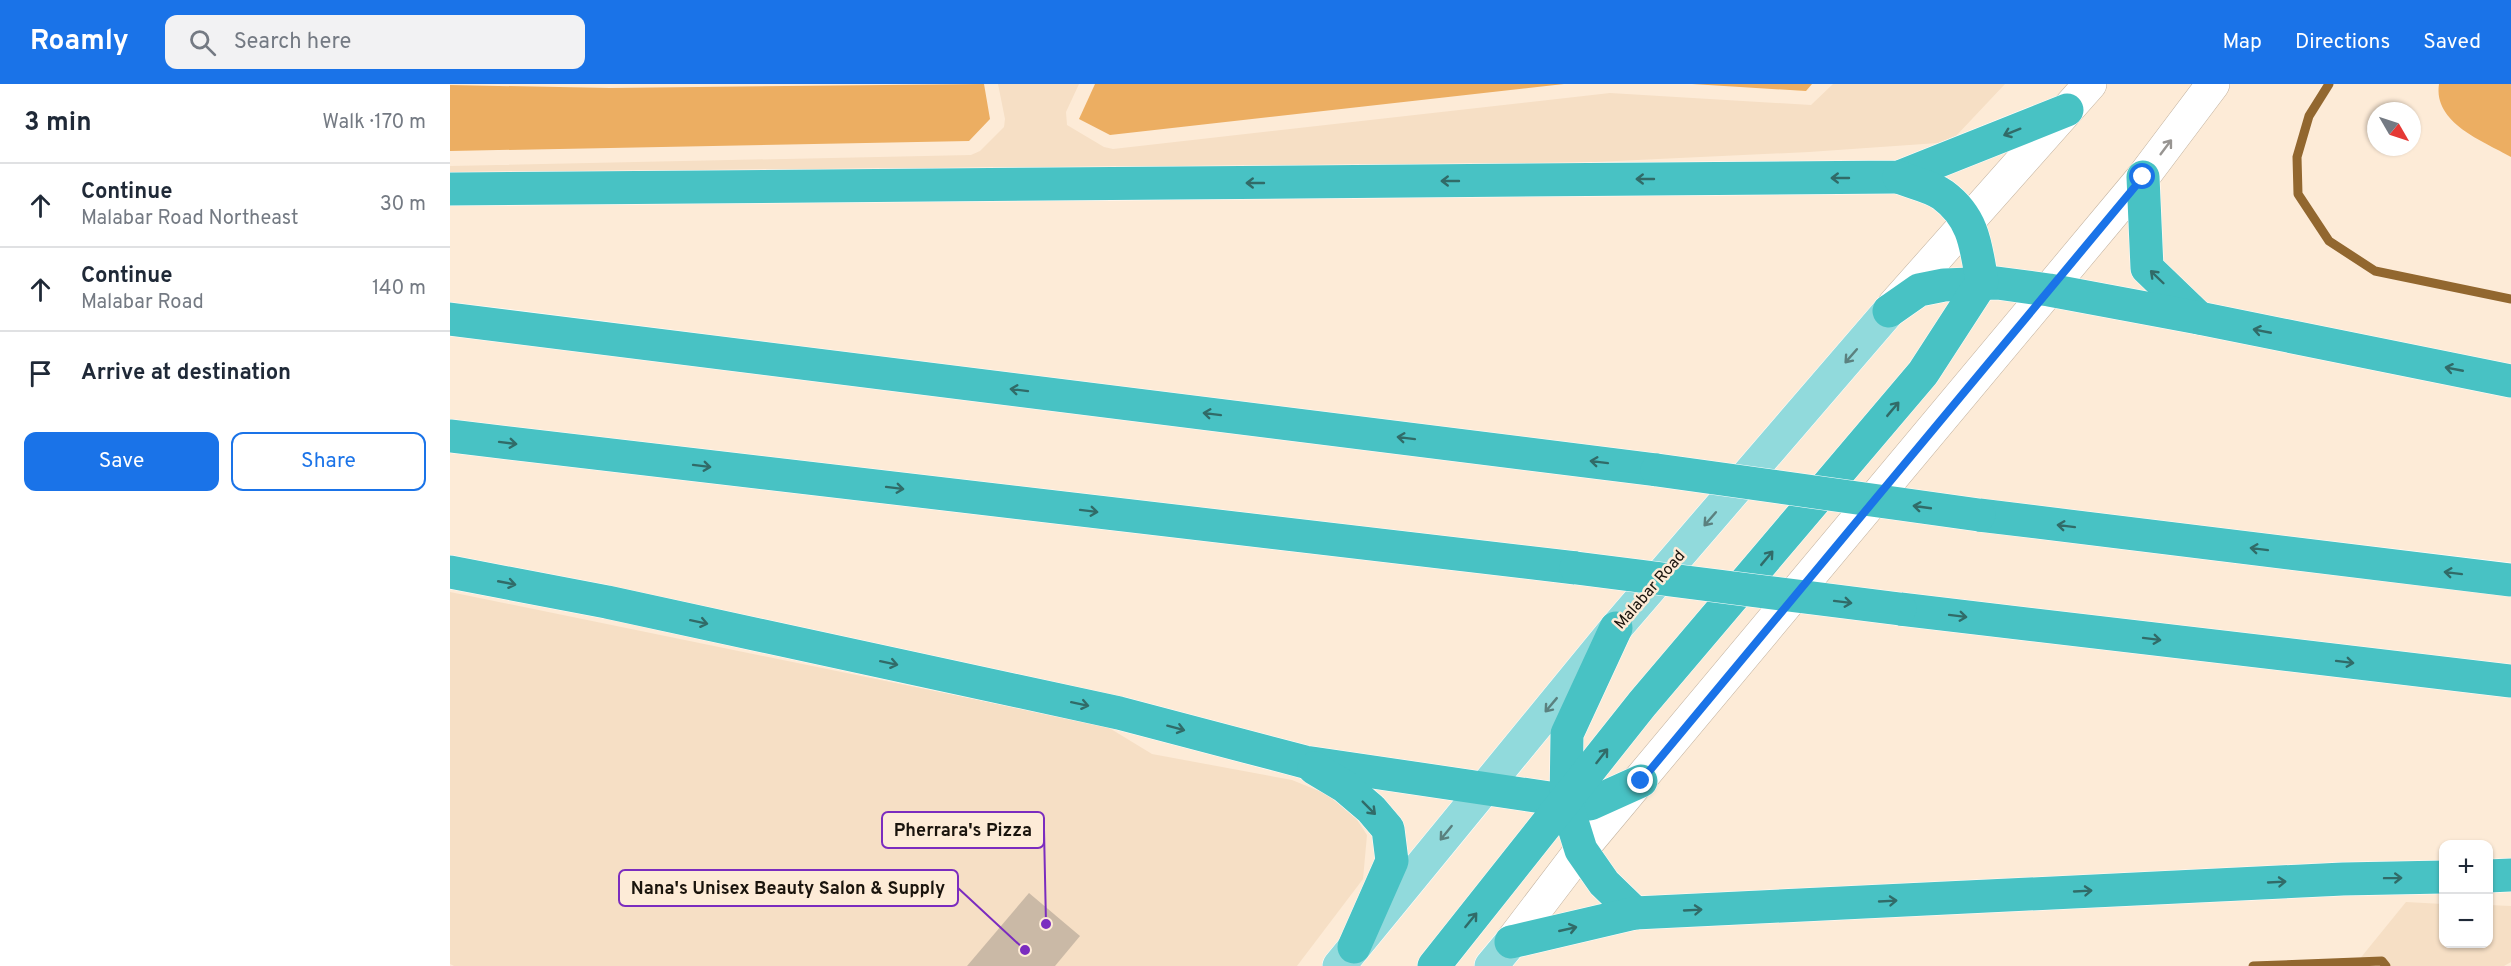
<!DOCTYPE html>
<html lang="en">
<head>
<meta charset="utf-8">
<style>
  :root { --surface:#fff; --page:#f2f2f3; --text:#1f2937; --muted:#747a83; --line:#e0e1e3; --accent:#1a73e8 }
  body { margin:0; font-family:Overpass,sans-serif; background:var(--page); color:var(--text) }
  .controls { position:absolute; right:18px; bottom:18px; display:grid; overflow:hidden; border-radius:12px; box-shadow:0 2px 4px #0004 }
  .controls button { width:54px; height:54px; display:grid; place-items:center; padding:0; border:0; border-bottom:2px solid var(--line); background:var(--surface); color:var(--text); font:30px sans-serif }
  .compass { position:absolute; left:1917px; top:18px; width:54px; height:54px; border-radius:50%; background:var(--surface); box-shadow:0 2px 4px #0004; rotate:129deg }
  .stop { position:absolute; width:18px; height:18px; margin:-14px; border:4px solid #1a73e8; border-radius:50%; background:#fff }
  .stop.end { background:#1a73e8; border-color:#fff; box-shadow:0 2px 6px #0008 }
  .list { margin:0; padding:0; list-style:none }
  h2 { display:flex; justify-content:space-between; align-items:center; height:78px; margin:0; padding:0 24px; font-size:26px }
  h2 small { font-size:20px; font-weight:400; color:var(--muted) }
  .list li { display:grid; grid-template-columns:39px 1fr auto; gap:18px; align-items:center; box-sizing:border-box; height:84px; padding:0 24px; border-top:2px solid var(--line) }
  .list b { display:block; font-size:22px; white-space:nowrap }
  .list p { margin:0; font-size:20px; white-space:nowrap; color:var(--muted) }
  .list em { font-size:20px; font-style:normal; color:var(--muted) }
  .actions { display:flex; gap:12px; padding:18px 24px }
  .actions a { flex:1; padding:14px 0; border:2px solid var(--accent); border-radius:12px; text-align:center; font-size:21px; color:var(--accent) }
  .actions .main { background:var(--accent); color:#fff }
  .icon { flex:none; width:33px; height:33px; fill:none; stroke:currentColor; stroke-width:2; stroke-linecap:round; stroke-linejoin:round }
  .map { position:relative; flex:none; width:2061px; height:882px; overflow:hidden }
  header { display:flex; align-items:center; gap:36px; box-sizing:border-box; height:84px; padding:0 30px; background:var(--accent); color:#fff }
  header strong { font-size:28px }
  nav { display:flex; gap:33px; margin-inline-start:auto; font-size:21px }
  .search { width:420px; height:54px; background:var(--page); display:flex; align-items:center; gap:15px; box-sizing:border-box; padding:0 21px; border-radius:12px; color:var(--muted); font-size:22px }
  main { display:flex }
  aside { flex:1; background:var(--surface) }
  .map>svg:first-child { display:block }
  .built { fill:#f6dfc5 }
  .forest { fill:#ecae62 }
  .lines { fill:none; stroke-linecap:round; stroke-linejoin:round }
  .stream { stroke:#92672f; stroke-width:9 }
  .building { fill:#cab9a6 }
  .secondary-casing { stroke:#c1b19e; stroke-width:34 }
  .primary-casing { stroke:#fff; stroke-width:34 }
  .motorway-casing { stroke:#fff; stroke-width:34 }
  .secondary { stroke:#fff; stroke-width:33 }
  .primary { stroke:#91dadc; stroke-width:33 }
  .motorway { stroke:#48c2c4; stroke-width:33 }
  .motorway-bridge-casing { stroke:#fff; stroke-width:34; stroke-linecap:butt }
  .motorway-bridge { stroke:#48c2c4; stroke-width:33 }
  .oneway { stroke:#316b68 }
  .oneway2 { stroke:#989592 }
  .oneway3 { stroke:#5b817f }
  .route { stroke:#1a73e8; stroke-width:8 }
  .labels { text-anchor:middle; stroke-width:5; stroke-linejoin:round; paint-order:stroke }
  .street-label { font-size:16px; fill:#1a140d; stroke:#fdebd7 }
  .leader { fill:none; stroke:#7b2cbf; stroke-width:2 }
  .callout-dot { fill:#7b2cbf; stroke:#fdebd7; stroke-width:2 }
  .callout { fill:#fdebd7; stroke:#7b2cbf; stroke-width:2 }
  .callout-label { font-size:18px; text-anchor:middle; font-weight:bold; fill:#1a140d }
</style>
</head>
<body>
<header>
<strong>Roamly</strong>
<div class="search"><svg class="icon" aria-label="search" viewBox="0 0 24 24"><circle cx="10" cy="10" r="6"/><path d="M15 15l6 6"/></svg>Search here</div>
<nav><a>Map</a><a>Directions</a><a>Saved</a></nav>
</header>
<main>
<aside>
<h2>3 min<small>Walk · 170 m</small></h2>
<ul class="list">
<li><svg class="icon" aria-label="ahead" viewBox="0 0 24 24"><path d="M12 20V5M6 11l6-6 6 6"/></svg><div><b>Continue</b><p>Malabar Road Northeast</p></div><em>30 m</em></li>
<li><svg class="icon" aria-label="ahead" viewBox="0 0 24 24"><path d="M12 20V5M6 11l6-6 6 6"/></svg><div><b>Continue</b><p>Malabar Road</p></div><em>140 m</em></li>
<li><svg class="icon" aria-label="arrive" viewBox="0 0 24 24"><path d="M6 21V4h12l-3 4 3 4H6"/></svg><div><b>Arrive at destination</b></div></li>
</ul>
<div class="actions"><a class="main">Save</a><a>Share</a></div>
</aside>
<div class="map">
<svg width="2061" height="882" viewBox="0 0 2061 882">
  <rect width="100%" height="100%" fill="#fdebd7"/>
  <!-- built -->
  <g class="built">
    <polygon points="548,0 629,0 616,28 617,41 654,63 663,65 1160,9 1361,21 1383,0 1555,0 1506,52 1488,59 1359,68 1103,80 0,89 0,82 521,71 530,67 554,43 555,35"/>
    <polygon points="0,508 656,642 702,670 842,696 874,709 902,728 917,751 913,795 847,882 4,882 0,880"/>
    <polygon points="1956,818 1993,820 1994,860 2038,860 2039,821 2061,822 2061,878 2054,882 1904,882"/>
  </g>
  <!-- forest -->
  <g class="forest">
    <polygon points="534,0 540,35 519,57 0,67 0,1 160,4"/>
    <polygon points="645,0 1114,0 660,51 629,35"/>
    <polygon points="1242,0 1362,0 1356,7"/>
    <path d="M1989,0H2061V73C2033,57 1983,39 1989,0Z"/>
  </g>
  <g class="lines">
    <!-- stream -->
    <g class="stream">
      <polyline points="1879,0 1859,32 1847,73 1848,110 1879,157 1925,187 2061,215"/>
      <polyline points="1803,882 1932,877 1936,882"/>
    </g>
  </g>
  <!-- building -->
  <polygon class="building" points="579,809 630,852 605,882 517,882"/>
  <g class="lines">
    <!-- secondary casing -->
    <g class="secondary-casing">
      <g id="secondary">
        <polyline points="1444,221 1640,0"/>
        <polyline points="1061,858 1131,766 1693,93 1763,0"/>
      </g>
    </g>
    <!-- primary casing -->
    <g class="primary-casing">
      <g id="primary">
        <polyline points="889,882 1166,544 1439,227"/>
        <polyline points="1041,882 1061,858"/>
      </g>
    </g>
    <!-- motorway casing -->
    <g class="motorway-casing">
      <g id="motorway">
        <polyline points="1693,93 1697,184 1749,234"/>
        <polyline points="0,105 1449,93 1617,26"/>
        <polyline points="1439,227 1469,206 1494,201 1547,199 1599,206 1749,234 2061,297"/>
        <polyline points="0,235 1207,386"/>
        <polyline points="0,352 1126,484"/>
        <polyline points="1529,431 2061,496"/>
        <polyline points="0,488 157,518 669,629 855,678 1140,720 1191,697"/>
        <polyline points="1450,525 2061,597"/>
        <polyline points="1166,544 1117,650 1116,718 1131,766 1154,799 1185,829"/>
        <polyline points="864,684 894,702 921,725 938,745 942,777 904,863"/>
        <polyline points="2038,792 2061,791"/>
        <polyline points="1061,858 1185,829 1893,795 1994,793"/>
        <path d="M984,882L1192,620L1473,289L1532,198C1526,162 1524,134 1493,111C1481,102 1462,99 1449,93"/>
      </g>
    </g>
    <!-- secondary -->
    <use href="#secondary" class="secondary"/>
    <!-- primary -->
    <use href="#primary" class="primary"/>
    <!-- motorway -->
    <use href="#motorway" class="motorway"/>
    <!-- motorway-bridge casing -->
    <g class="motorway-bridge-casing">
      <g id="motorway-bridge">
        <polyline points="1207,386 1529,431"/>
        <polyline points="1126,484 1450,525"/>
      </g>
    </g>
    <!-- motorway-bridge -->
    <use href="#motorway-bridge" class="motorway-bridge"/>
  </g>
  <!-- one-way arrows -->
  <defs><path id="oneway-shaft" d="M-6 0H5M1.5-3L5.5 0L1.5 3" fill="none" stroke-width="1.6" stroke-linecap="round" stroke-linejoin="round" transform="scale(1.5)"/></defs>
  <g class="oneway">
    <use href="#oneway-shaft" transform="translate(1562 48) rotate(158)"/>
    <use href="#oneway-shaft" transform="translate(1390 94) rotate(180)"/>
    <use href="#oneway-shaft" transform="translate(1195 95) rotate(180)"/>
    <use href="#oneway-shaft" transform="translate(1000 97) rotate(180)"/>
    <use href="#oneway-shaft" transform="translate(805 99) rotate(180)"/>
    <use href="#oneway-shaft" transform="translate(1707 193) rotate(-136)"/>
    <use href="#oneway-shaft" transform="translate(1812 247) rotate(-169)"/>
    <use href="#oneway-shaft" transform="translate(2004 285) rotate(-169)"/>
    <use href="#oneway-shaft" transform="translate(569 306) rotate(-173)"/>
    <use href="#oneway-shaft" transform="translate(1443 325) rotate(-50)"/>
    <use href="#oneway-shaft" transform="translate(762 330) rotate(-173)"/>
    <use href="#oneway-shaft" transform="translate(956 354) rotate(-173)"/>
    <use href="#oneway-shaft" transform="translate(58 359) rotate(7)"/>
    <use href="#oneway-shaft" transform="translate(1149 378) rotate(-173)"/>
    <use href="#oneway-shaft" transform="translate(252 382) rotate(7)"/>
    <use href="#oneway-shaft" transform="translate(445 404) rotate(7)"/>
    <use href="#oneway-shaft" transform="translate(1472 423) rotate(-172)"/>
    <use href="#oneway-shaft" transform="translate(639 427) rotate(7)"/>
    <use href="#oneway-shaft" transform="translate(1616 442) rotate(-173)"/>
    <use href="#oneway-shaft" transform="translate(1809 465) rotate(-173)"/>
    <use href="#oneway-shaft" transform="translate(1317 474) rotate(-50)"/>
    <use href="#oneway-shaft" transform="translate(2003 489) rotate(-173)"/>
    <use href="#oneway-shaft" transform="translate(57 499) rotate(11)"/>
    <use href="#oneway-shaft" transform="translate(1393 518) rotate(7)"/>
    <use href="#oneway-shaft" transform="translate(1508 532) rotate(7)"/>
    <use href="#oneway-shaft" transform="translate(249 538) rotate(12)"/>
    <use href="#oneway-shaft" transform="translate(1702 555) rotate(7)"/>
    <use href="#oneway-shaft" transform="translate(1895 578) rotate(7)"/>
    <use href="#oneway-shaft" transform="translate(439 579) rotate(12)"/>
    <use href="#oneway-shaft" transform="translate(630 620) rotate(12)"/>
    <use href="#oneway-shaft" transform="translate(726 644) rotate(15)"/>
    <use href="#oneway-shaft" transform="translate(1152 672) rotate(-52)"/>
    <use href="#oneway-shaft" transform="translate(919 724) rotate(45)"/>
    <use href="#oneway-shaft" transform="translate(1943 794) rotate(-1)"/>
    <use href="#oneway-shaft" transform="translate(1827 798) rotate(-3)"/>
    <use href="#oneway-shaft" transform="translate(1633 807) rotate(-3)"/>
    <use href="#oneway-shaft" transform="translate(1438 817) rotate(-3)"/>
    <use href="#oneway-shaft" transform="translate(1243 826) rotate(-3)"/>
    <use href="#oneway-shaft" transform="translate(1021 836) rotate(-51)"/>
    <use href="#oneway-shaft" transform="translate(1118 845) rotate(-13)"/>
  </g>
  <use class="oneway2" href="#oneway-shaft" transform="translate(1716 63) rotate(-53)"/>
  <g class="oneway3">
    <use href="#oneway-shaft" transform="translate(1401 272) rotate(131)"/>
    <use href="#oneway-shaft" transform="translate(1260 435) rotate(131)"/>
    <use href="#oneway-shaft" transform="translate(1101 621) rotate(130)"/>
    <use href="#oneway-shaft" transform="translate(996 749) rotate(129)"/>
  </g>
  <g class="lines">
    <!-- route -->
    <polyline class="route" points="1191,697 1693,93"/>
  </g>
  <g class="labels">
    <!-- street labels -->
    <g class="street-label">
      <text transform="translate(1199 505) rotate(-49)" y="6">Malabar Road</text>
    </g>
  </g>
  <!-- callouts -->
  <path class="leader" d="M596 840L594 746M575 866L508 804"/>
  <g class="callout-dot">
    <circle cx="596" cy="840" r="6"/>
    <circle cx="575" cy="866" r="6"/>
  </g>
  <g class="callout">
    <rect x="432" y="728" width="162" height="36" rx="6"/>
    <rect x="169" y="786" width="339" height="36" rx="6"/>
  </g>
  <g class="callout-label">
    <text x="513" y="752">Pherrara's Pizza</text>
    <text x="338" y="810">Nana's Unisex Beauty Salon &amp; Supply</text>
  </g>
</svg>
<div class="controls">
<button>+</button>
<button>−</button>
</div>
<svg class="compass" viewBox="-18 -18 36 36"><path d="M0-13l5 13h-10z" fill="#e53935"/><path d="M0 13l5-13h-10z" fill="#747a83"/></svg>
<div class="stop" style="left:1693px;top:93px"></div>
<div class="stop end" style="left:1191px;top:697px"></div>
</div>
</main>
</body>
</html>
